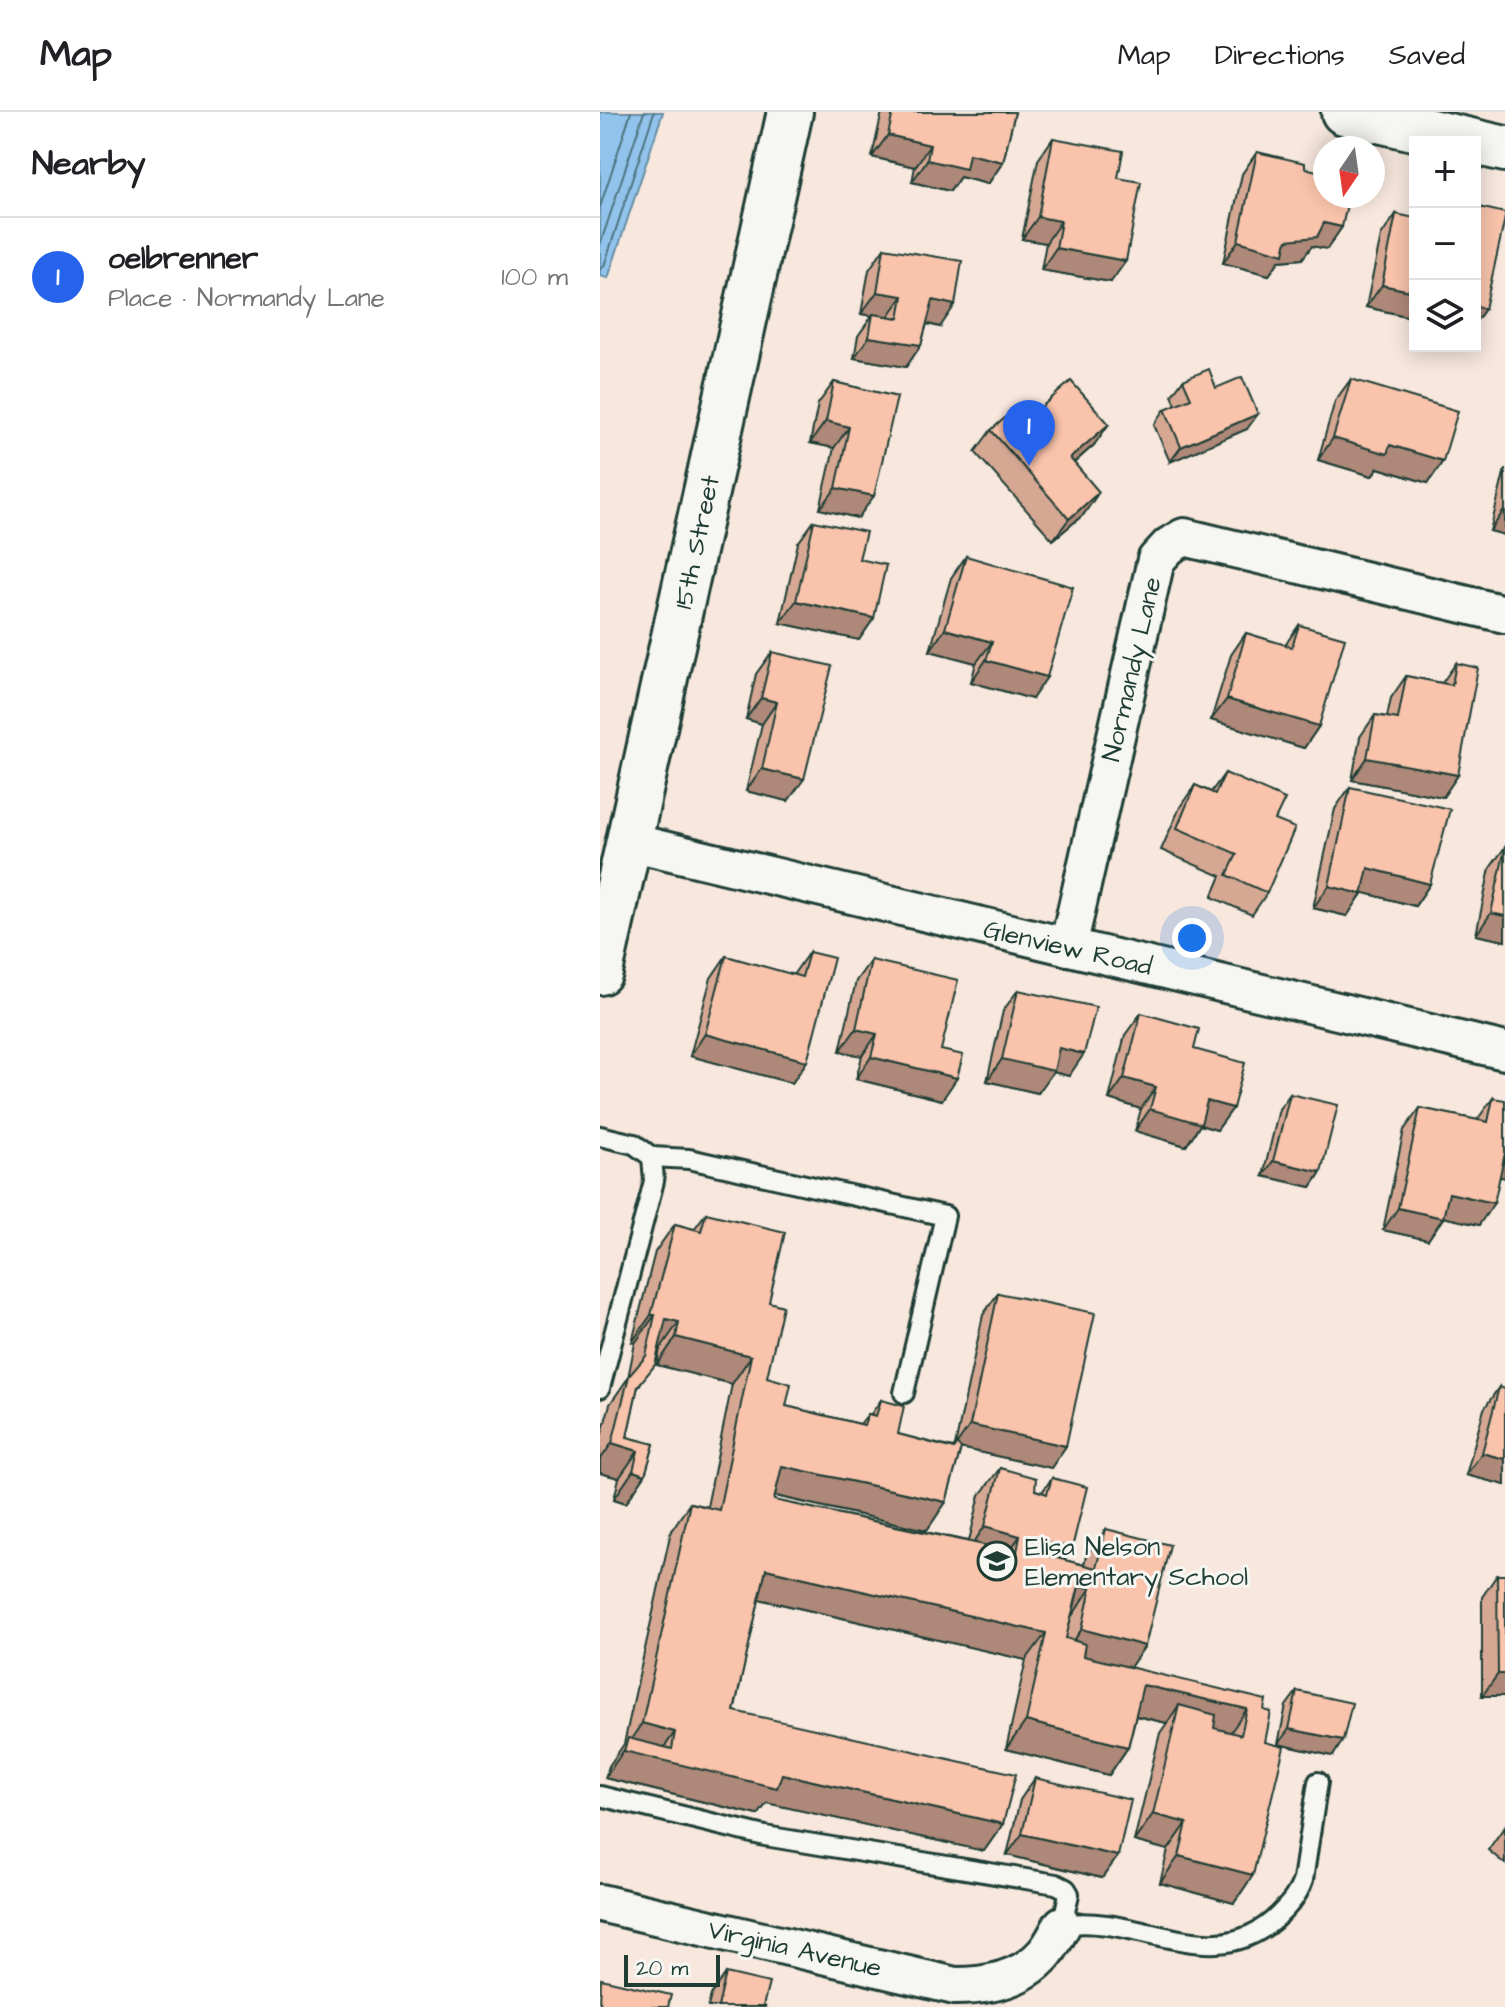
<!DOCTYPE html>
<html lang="en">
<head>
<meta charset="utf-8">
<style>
  :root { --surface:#fff; --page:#f2f2f2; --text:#202124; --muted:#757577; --line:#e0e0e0; --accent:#2563eb }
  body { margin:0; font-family:"Architects Daughter",sans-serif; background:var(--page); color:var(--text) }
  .controls { position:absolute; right:24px; top:24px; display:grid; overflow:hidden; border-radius:0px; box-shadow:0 4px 20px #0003 }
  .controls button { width:72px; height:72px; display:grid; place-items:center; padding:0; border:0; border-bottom:2px solid var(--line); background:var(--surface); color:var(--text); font:40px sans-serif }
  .compass { position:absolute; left:713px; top:24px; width:72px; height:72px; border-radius:50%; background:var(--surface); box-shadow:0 4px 20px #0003; rotate:193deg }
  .scale { position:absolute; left:24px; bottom:20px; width:96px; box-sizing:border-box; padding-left:8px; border:4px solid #1f3d34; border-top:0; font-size:22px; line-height:28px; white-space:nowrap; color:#1f3d34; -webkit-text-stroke:6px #f6f6f2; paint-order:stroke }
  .you { position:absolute; left:592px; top:826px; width:28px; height:28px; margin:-20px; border:6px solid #fff; border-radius:50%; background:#1a73e8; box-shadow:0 0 0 12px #1a73e833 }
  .badge { display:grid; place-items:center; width:52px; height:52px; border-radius:50%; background:var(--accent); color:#fff; font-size:26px; font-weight:700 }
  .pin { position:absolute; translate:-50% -66px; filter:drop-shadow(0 2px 4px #0008) }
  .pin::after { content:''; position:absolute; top:42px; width:28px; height:24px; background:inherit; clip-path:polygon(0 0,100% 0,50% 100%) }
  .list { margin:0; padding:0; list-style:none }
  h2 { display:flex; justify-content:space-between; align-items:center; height:104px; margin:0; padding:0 32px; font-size:34px }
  h2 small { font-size:26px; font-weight:400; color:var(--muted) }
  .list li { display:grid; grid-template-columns:52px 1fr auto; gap:24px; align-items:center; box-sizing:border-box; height:120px; padding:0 32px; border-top:2px solid var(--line) }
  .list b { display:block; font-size:30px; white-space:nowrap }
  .list p { margin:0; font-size:26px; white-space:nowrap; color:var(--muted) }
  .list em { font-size:26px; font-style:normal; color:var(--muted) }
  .icon { flex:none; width:44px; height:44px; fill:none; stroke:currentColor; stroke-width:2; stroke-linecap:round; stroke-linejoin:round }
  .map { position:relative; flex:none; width:905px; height:1895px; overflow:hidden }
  header { display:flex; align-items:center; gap:48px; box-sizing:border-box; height:112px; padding:0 40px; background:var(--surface); border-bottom:2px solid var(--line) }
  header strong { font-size:38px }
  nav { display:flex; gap:44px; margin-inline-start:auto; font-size:28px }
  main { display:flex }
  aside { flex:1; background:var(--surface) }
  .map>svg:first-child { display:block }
  .water { fill:#91c3ed; stroke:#638da3; stroke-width:2 }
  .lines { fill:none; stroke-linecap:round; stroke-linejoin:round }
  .shore { stroke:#4d737e; stroke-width:2 }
  .service-casing { stroke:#1f3d34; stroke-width:24 }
  .minor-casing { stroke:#1f3d34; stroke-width:42 }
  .tertiary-casing { stroke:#1f3d34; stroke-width:50 }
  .secondary-casing { stroke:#1f3d34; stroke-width:50 }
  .service { stroke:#f6f6f2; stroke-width:18 }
  .minor { stroke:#f6f6f2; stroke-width:36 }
  .tertiary { stroke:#f6f6f2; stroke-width:44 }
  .secondary { stroke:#f6f6f2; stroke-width:44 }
  .wall { fill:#d6a894; stroke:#1f3d34; stroke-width:2 }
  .shaded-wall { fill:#ae8878; stroke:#1f3d34; stroke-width:2 }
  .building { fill:#f9c3ac; stroke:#1f3d34; stroke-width:2 }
  .labels { text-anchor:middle; stroke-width:6; stroke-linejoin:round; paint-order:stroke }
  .street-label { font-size:26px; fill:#1f3d34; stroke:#f6f6f2 }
  .poi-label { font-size:26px; fill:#1f3d34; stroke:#f6f6f2; text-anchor:start }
</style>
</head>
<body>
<header>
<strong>Map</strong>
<nav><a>Map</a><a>Directions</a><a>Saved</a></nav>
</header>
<main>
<aside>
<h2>Nearby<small></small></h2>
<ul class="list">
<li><span class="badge">1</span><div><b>oelbrenner</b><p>Place · Normandy Lane</p></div><em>100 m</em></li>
</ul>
</aside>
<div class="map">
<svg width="905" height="1895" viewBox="0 0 905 1895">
  <rect width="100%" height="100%" fill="#f7e7dd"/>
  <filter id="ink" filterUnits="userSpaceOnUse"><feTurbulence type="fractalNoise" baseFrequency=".0125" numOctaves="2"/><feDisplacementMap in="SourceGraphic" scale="16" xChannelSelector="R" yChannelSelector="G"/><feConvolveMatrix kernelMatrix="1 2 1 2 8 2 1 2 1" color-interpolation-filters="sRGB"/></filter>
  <g filter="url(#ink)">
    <!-- water -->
    <polygon class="water" points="0,0 63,0 8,166 0,164"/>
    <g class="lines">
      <!-- shore -->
      <g class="shore">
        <polyline points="0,95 31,0"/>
        <polyline points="0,133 44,0"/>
        <polyline points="0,157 4,154 54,0"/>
      </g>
      <!-- service casing -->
      <g class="service-casing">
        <g id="service">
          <polyline points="0,1024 34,1032 52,1045 54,1069 0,1276"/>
          <polyline points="52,1045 89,1047 345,1104 304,1281"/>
          <path d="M0,1684L165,1724L456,1772L466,1777L469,1782L462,1813C539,1800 615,1867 679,1803C690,1792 698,1783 703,1768L718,1670"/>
        </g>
      </g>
      <!-- minor casing -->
      <g class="minor-casing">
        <g id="minor">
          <polyline points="30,730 905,939"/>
          <polyline points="468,835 556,448 569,434 584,425 905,502"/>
          <path d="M0,1791L355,1874C388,1874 423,1867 445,1841C452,1833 457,1822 462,1813"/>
        </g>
      </g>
      <!-- tertiary casing -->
      <g class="tertiary-casing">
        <polyline id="tertiary" points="0,860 190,0"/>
      </g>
      <!-- secondary casing -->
      <g class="secondary-casing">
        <polyline id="secondary" points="744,0 905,37"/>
      </g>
      <!-- service -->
      <use href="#service" class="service"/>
      <!-- minor -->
      <use href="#minor" class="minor"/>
      <!-- tertiary -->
      <use href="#tertiary" class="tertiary"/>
      <!-- secondary -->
      <use href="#secondary" class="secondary"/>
    </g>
    <!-- wall -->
    <g class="wall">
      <polygon points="282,0 415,0 403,50 388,72 360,65 350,79 312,70 315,55 272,45"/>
      <polygon points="453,26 518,66 511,170 441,158 446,131 422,127 438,48"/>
      <polygon points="657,40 705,56 742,115 727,137 712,134 702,147 679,149 669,163 623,151 642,62"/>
      <polygon points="796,102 815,206 766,195 781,124"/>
      <polygon points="284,136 340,215 327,212 321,233 306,255 254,246 258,224 272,204 261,202 269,158"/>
      <polygon points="751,267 843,349 828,371 778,356 772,364 718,348 735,289"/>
      <polygon points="583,268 616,276 647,317 570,350 554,313 565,297 576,293 572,283"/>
      <polygon points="234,270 297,285 258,406 220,397 234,336 210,331 218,292"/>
      <polygon points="431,304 494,333 474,351 484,402 453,428 375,340 391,318"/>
      <polygon points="905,357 905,423 890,419"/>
      <polygon points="214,409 259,447 274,506 259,528 180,511 198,431"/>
      <polygon points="366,444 432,587 371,570 376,551 330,539 351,466"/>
      <polygon points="699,513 719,614 704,636 611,608 631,543 646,521 685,533"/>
      <polygon points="172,540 188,689 146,679 162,612 146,607 156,562"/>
      <polygon points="856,551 858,663 843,685 752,668 760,625 775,603 787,605 791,586 806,564 842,571"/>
      <polygon points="625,661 675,708 667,781 652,803 612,785 621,764 561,738 580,695 595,673 611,680"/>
      <polygon points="750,675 830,772 815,794 762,780 747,804 713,796 735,697"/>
      <polygon points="905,735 905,829 876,823 890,756"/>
      <polygon points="209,840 207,949 192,971 90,944 111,866 126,844 193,863"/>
      <polygon points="271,848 341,938 342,988 256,967 262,944 240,939 256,869"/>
      <polygon points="418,878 469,964 453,960 438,981 387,969 403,899"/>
      <polygon points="541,901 594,937 633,996 617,1018 600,1013 586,1034 535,1019 541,997 509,987 525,923"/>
      <polygon points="690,982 721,1060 711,1075 663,1064 679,997"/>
      <polygon points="893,986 900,1065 879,1113 844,1105 828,1128 783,1118 804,1018 820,996 877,1008"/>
      <polygon points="106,1101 169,1190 167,1265 186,1294 260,1312 268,1302 271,1302 281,1288 298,1322 353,1336 355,1334 383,1203 398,1181 466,1334 451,1356 361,1336 346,1390 327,1418 175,1384 174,1388 369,1429 380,1383 400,1356 435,1378 442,1380 452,1366 464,1448 484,1453 486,1444 506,1417 530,1555 664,1598 665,1630 653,1763 634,1791 560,1771 568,1738 534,1729 560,1621 567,1611 536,1604 528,1635 509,1663 406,1637 426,1548 159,1487 134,1599 403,1712 384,1739 167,1691 158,1703 5,1666 9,1654 24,1632 71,1419 90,1391 107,1395 132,1272 57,1253 60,1237 59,1237 37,1278 27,1325 54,1332 45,1363 26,1391 14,1387 19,1366 0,1361 0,1329 10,1292 28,1266 35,1231 32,1230 55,1140 75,1112 94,1117"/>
      <polygon points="899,1275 905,1373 866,1363 884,1297"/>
      <polygon points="897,1463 905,1463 905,1584 882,1584 882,1485"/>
      <polygon points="697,1579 733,1644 678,1632 686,1594"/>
      <polygon points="435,1666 518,1744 502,1766 407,1743 420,1688"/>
      <polygon points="905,1714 905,1752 888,1738"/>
      <polygon points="126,1861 163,1894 166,1895 108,1895 111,1883"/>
    </g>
    <!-- shaded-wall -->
    <g class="shaded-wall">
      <polygon points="288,23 330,33 315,55 272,45"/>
      <polygon points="369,42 403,50 388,72 360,65 350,79 312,70 327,48"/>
      <polygon points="438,105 461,109 446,131 422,127"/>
      <polygon points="724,111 742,115 727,137 712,134 702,147 679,149 669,163 623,151 638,129"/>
      <polygon points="456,136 526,149 511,170 441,158"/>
      <polygon points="782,173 815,180 815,206 766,195"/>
      <polygon points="277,180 303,184 287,206 261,202"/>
      <polygon points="333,188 355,193 340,215 317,209"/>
      <polygon points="875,194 885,197 875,211"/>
      <polygon points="269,225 321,233 306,255 254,246"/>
      <polygon points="658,302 647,317 570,350 581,335"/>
      <polygon points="226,309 249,315 234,336 210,331"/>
      <polygon points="509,312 494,333 454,368 470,346"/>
      <polygon points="733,326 790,333 843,349 828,371 778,356 772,364 718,348"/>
      <polygon points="236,376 274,384 258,406 220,397"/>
      <polygon points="499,380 484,402 453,428 469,407"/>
      <polygon points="905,397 905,423 890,419"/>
      <polygon points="196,489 274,506 259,528 180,511"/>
      <polygon points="345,517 392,530 376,551 330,539"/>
      <polygon points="386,548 447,565 432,587 371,570"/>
      <polygon points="161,586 177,590 162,612 146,607"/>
      <polygon points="627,587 719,614 704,636 611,608"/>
      <polygon points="767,646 858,663 843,685 752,668"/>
      <polygon points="162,657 204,667 188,689 146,679"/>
      <polygon points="768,756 830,772 815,794 753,778"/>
      <polygon points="729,774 762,782 747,804 713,796"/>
      <polygon points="891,801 905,804 905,829 876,823"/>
      <polygon points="256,917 277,922 262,944 240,939"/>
      <polygon points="105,922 207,949 192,971 90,944"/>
      <polygon points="459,936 484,942 469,964 453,960 438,981 387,969 402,947"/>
      <polygon points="271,945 357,966 342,988 256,967"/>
      <polygon points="524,966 556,975 541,997 509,987"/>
      <polygon points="607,989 633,996 617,1018 600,1013 586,1034 535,1019 550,997"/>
      <polygon points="905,1040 905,1066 890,1062"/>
      <polygon points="673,1049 721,1060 711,1075 663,1064"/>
      <polygon points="849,1081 894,1091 879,1113 833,1103"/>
      <polygon points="798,1096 843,1106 828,1128 783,1118"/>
      <polygon points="51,1203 55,1203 35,1231 32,1230"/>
      <polygon points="66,1207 79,1210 60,1237 47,1235"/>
      <polygon points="76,1225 151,1244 132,1272 57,1253"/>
      <polygon points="370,1313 466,1334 451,1356 355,1335"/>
      <polygon points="12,1331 38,1339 19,1366 0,1361 0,1348"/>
      <polygon points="882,1341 905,1347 905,1373 866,1363"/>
      <polygon points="182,1354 346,1390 327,1418 163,1381"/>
      <polygon points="33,1359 45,1363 26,1391 14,1387"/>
      <polygon points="385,1414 420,1424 401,1451 366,1442"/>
      <polygon points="439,1429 472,1436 453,1464 420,1456"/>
      <polygon points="166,1457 446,1521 426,1548 146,1484"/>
      <polygon points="479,1474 491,1476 472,1504"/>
      <polygon points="482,1517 545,1534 526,1561 463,1544"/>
      <polygon points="898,1562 905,1562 905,1584 882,1584"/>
      <polygon points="543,1573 647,1597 628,1624 575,1612 579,1593 567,1611 524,1601"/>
      <polygon points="426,1609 528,1635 509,1663 406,1637"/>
      <polygon points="42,1611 75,1620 56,1647 182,1662 403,1712 384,1739 167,1691 158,1703 5,1666"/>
      <polygon points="689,1617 743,1628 733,1644 678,1632"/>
      <polygon points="553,1702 587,1711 568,1738 534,1729"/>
      <polygon points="422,1722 518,1744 502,1766 407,1743"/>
      <polygon points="579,1744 653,1763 634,1791 560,1771"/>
    </g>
    <!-- building -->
    <g class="building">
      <polygon points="293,0 415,0 403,50 369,42 366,57 327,48 330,33 288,23"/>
      <polygon points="453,26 523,39 518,66 541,70 526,149 456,136 461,109 438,105"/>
      <polygon points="657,40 705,51 705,56 725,61 725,84 749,84 742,115 724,111 717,125 687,128 684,142 638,129"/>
      <polygon points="875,94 905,101 905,106 885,197 875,194"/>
      <polygon points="796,102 815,106 815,180 782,173"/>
      <polygon points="284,136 362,149 355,193 333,188 321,233 269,225 273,202 299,206 303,184 277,180"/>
      <polygon points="609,257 616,276 642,265 658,302 581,335 565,297 591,286 583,268"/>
      <polygon points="751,267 858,299 843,349 790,333 787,342 733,326"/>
      <polygon points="471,269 509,312 470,346 499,380 469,407 391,318 421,292 431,304"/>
      <polygon points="234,270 297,285 274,384 236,376 249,315 226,309"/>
      <polygon points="214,409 266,420 259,447 286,453 274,506 196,489"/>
      <polygon points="366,444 473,475 447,565 386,548 392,530 345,517"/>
      <polygon points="699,513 745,526 719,614 627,587 646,521 692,535"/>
      <polygon points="172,540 232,554 204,667 162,657 177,590 161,586"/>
      <polygon points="856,551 878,556 858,663 767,646 775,603 798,607 806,564 852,573"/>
      <polygon points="625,661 685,687 675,708 695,716 667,781 627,763 637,742 577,716 595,673 615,682"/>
      <polygon points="750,675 850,697 830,772 768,756 762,782 729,774"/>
      <polygon points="905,737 905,804 891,801"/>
      <polygon points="209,840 234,846 207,949 105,922 126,844 202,865"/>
      <polygon points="271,848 358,868 341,938 363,943 357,966 271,945 277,922 256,917"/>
      <polygon points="418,878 496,895 484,942 459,936 454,959 402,947"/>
      <polygon points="541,901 599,917 594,937 645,951 633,996 607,989 601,1012 550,997 556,975 524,966"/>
      <polygon points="690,982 738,993 721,1060 673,1049"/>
      <polygon points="893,986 905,988 905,1041 894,1091 849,1081 843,1106 798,1096 820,996 888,1010"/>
      <polygon points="106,1101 185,1120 169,1190 183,1194 167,1265 191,1272 186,1294 264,1313 268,1302 276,1304 281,1288 304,1294 298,1322 354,1337 356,1332 361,1336 346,1390 182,1354 174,1388 417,1440 420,1424 385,1414 400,1356 436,1366 435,1378 447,1382 452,1366 487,1375 472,1436 439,1429 437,1441 496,1456 506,1417 570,1433 545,1534 482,1517 491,1476 479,1474 466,1526 485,1532 483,1544 666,1588 664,1598 671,1600 665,1630 684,1635 653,1763 579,1744 587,1711 553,1702 579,1593 616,1603 614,1616 641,1623 647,1597 543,1573 528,1635 426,1609 446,1521 166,1457 134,1599 416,1662 403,1712 182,1662 177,1676 24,1639 28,1626 72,1637 75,1620 42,1611 90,1391 119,1398 151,1244 76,1225 79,1210 66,1207 55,1253 38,1274 27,1325 54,1332 45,1363 33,1359 38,1339 12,1331 29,1264 46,1244 55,1203 51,1203 75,1112 101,1119"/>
      <polygon points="398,1181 495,1201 466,1334 370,1313"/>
      <polygon points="899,1275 905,1277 905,1347 882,1341"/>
      <polygon points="897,1463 905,1463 905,1562 898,1562"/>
      <polygon points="697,1579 752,1591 743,1628 689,1617"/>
      <polygon points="435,1666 531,1688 518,1744 422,1722"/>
      <polygon points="126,1861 169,1871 163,1894 166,1895 118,1895"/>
      <polygon points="1,1867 71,1883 68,1895 0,1895"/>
    </g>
  </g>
  <!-- icons -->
  <defs>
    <g id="school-ring" transform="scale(2)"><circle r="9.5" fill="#f6f6f2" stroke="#1f3d34" stroke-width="1.5"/><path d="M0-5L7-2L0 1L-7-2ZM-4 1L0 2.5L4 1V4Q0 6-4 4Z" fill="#1f3d34"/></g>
  </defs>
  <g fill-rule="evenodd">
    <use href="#school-ring" x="397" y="1449"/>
  </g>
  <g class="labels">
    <!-- street labels -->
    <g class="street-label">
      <text transform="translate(96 430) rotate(-78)" y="9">15th Street</text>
      <text transform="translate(531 557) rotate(-77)" y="9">Normandy Lane</text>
      <text transform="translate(468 835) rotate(13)" y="9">Glenview Road</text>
      <text transform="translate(195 1836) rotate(13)" y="9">Virginia Avenue</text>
    </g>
    <!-- poi labels -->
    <g class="poi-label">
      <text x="425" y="1443">Elisa Nelson<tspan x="425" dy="30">Elementary School</tspan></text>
    </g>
  </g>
</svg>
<div class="controls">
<button>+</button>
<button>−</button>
<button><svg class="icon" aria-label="layers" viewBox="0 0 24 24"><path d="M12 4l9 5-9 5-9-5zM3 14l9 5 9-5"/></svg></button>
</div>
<svg class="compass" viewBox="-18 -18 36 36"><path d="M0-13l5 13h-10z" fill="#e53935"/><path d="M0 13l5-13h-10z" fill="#757577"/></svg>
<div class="scale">20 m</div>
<div class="you"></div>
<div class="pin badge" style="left:429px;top:354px">1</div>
</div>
</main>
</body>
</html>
